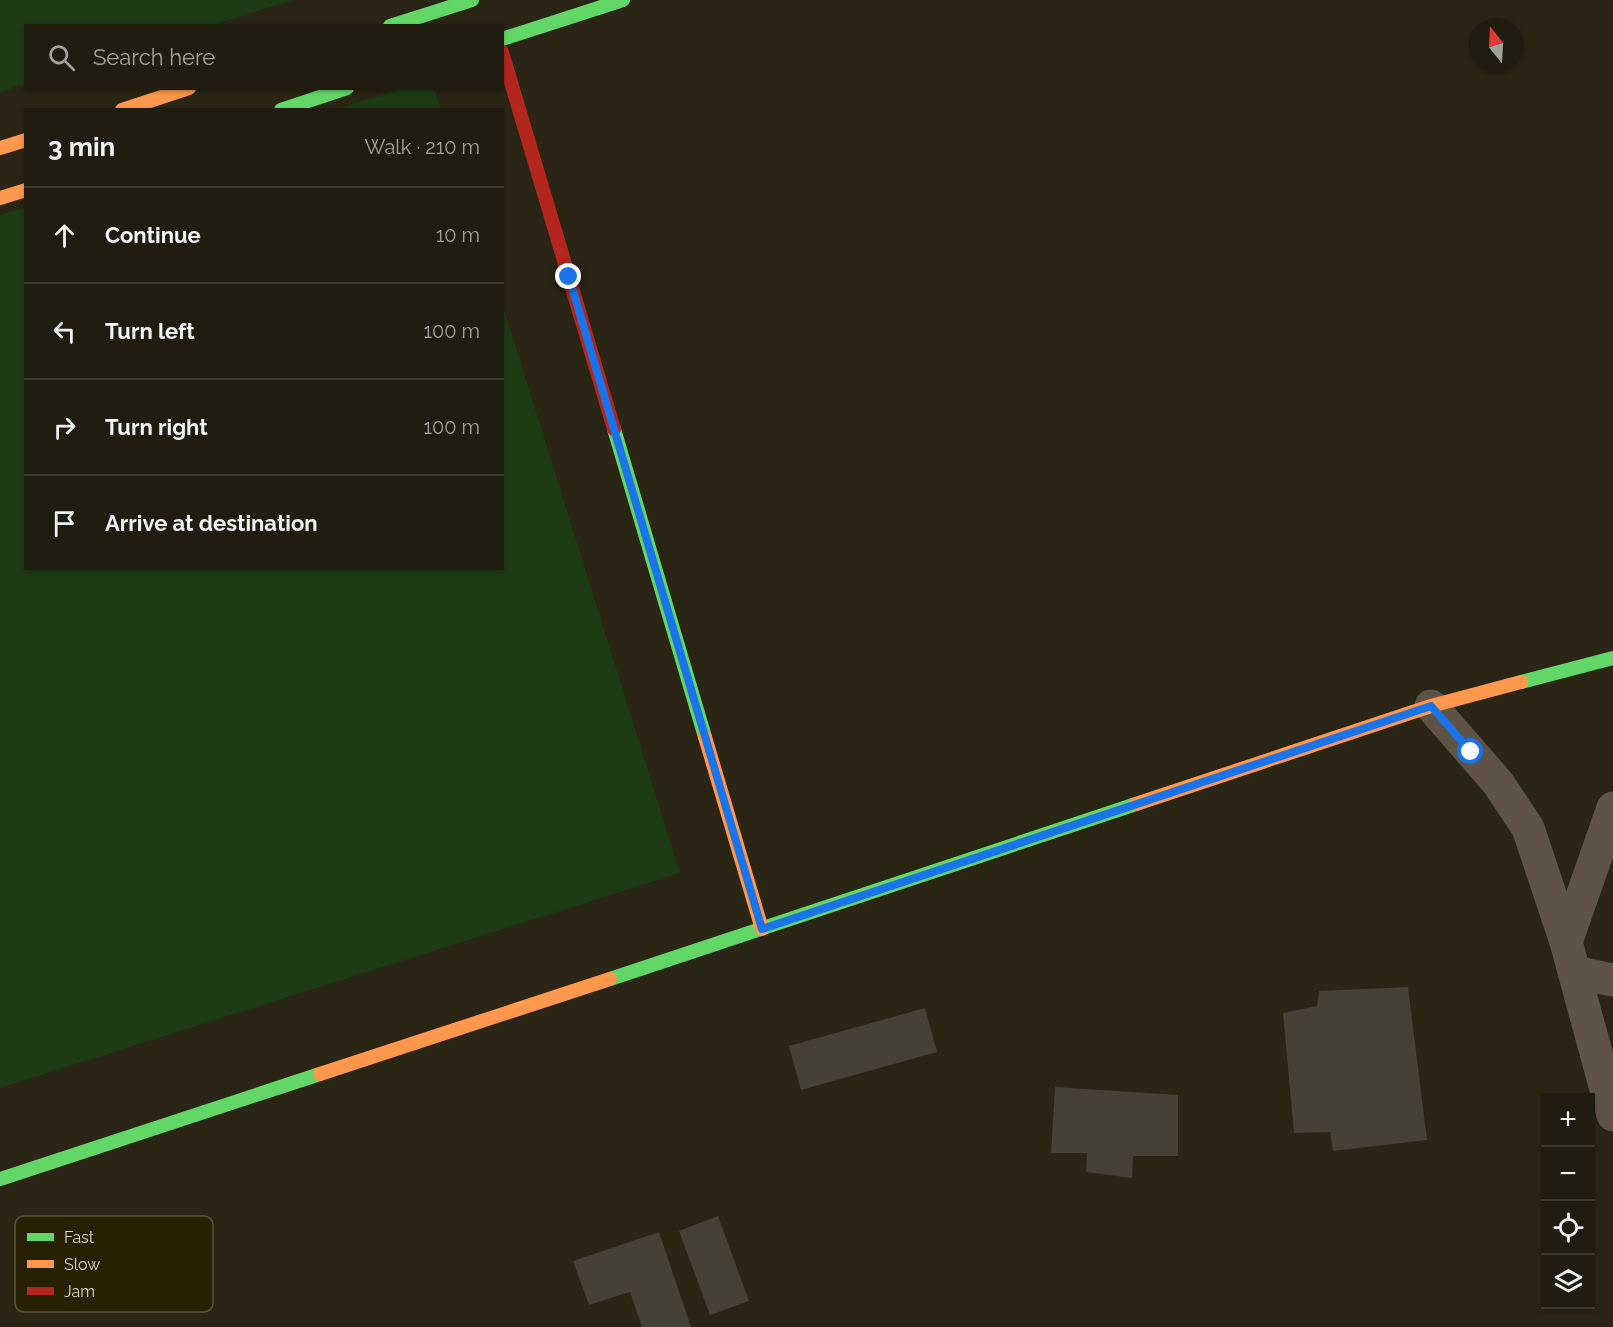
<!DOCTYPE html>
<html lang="en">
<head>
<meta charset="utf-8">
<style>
  :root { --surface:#201c0f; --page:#2d291d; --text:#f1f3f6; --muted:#a2a19e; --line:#3d3a2f }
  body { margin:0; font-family:Raleway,sans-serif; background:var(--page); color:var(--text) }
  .controls { position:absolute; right:18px; bottom:18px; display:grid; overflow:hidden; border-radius:0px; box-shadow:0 2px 4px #0004 }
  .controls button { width:54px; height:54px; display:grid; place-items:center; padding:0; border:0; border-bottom:2px solid var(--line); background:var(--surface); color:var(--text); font:30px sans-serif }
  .compass { position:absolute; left:1469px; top:18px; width:54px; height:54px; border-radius:50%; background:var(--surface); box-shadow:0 2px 4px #0004; rotate:342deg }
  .stop { position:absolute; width:18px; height:18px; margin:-14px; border:4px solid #1a73e8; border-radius:50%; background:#fff }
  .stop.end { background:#1a73e8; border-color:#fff; box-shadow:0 2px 6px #0008 }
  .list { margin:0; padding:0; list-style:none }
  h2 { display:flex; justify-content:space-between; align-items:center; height:78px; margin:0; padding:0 24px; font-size:26px }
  h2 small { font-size:20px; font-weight:400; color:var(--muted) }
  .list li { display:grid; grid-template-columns:39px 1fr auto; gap:18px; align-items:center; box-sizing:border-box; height:96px; padding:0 24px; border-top:2px solid var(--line) }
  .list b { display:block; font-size:22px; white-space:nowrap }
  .list em { font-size:20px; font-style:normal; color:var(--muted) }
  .icon { flex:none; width:33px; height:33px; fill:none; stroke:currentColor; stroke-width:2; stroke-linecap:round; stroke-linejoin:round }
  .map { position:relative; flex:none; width:1613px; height:1327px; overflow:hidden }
  .search { position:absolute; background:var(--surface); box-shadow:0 2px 4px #0004; left:24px; top:24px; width:480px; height:66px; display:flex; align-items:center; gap:15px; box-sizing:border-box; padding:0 21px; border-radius:0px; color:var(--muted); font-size:22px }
  .panel { position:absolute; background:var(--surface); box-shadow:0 2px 4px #0004; left:24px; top:108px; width:480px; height:462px; border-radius:0px }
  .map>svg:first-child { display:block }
  .green { fill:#1c3b15 }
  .building { fill:#454134 }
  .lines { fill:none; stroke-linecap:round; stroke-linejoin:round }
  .street { stroke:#5f5247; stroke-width:33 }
  .fast { stroke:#63d668; stroke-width:14 }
  .slow { stroke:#ff974d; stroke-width:14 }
  .jam { stroke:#b3261e; stroke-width:14 }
  .route { stroke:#1a73e8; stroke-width:8 }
  .key { fill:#282002; stroke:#5d563c; stroke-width:1.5 }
  .key-label { font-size:16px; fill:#dad5c4 }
</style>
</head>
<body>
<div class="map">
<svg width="1613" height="1327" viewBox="0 0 1613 1327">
  <rect width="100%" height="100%" fill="#2a2514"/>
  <!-- green -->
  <g class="green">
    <polygon points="0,0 293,0 212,25 26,26 25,84 0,92"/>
    <polygon points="402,89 434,89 441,109 336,109"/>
    <polygon points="25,207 26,568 502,568 503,306 680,873 0,1088 0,215"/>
  </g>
  <!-- building -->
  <g class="building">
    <polygon points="1408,987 1427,1140 1333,1151 1330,1132 1294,1133 1283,1013 1317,1006 1319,991"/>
    <polygon points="925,1008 937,1052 801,1090 789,1046"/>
    <polygon points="1055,1087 1178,1095 1178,1156 1133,1156 1132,1178 1086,1172 1087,1153 1051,1153"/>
    <polygon points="718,1216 749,1301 710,1315 679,1231"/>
    <polygon points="659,1232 691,1327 642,1327 630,1292 589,1305 573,1261"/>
  </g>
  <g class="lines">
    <!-- street -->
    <g class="street">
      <polyline points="1431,706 1498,783 1528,828 1566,942 1613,1115"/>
      <polyline points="1566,942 1613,808"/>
      <polyline points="1574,972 1613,980"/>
    </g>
    <!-- fast -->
    <g class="fast">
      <polyline points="390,26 472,0"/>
      <polyline points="502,39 623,0"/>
      <polyline points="281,110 347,88"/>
      <polyline points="614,429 705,737"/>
      <polyline points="1521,682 1613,658"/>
      <polyline points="610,979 1136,804"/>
      <polyline points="0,1179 320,1074"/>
    </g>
    <!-- slow -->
    <g class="slow">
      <polyline points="122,110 189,88"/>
      <polyline points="0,148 26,140"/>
      <polyline points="0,198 26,190"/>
      <polyline points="705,737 762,929"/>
      <polyline points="1136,804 1431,706 1521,682"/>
      <polyline points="320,1074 610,979"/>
    </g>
    <!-- jam -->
    <polyline class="jam" points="502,52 614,429"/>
  </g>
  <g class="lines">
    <!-- route -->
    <polyline class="route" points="569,277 762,929 1431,706 1471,752"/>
  </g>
  <!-- legend -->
  <rect x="15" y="1216" width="198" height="96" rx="9" class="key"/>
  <rect x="27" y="1233" width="27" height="8" fill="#63d668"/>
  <rect x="27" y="1260" width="27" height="8" fill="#ff974d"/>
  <rect x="27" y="1287" width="27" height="8" fill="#b3261e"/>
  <g class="key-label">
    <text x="64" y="1243">Fast</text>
    <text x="64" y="1270">Slow</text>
    <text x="64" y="1297">Jam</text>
  </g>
</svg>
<div class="controls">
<button>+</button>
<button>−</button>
<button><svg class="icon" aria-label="locate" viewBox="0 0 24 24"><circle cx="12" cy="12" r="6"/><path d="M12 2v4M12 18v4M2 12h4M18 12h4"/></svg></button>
<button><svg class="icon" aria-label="layers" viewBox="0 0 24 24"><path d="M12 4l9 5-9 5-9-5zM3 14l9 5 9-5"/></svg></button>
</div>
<svg class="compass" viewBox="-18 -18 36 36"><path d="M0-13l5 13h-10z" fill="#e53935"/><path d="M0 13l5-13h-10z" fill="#a2a19e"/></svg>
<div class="stop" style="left:1471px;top:752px"></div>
<div class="stop end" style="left:569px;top:277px"></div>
<div class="search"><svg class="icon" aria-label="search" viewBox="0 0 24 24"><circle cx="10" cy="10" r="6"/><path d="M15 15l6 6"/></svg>Search here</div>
<section class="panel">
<h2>3 min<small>Walk · 210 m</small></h2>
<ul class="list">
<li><svg class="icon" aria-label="ahead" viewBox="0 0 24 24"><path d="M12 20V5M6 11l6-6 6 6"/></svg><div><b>Continue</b></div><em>10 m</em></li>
<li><svg class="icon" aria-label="left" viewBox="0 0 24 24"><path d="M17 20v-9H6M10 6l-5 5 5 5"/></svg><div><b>Turn left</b></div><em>100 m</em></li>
<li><svg class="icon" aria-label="right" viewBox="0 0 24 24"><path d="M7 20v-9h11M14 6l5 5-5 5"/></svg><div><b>Turn right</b></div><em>100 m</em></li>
<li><svg class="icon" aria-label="arrive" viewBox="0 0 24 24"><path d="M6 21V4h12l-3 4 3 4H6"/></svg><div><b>Arrive at destination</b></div></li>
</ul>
</section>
</div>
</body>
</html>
